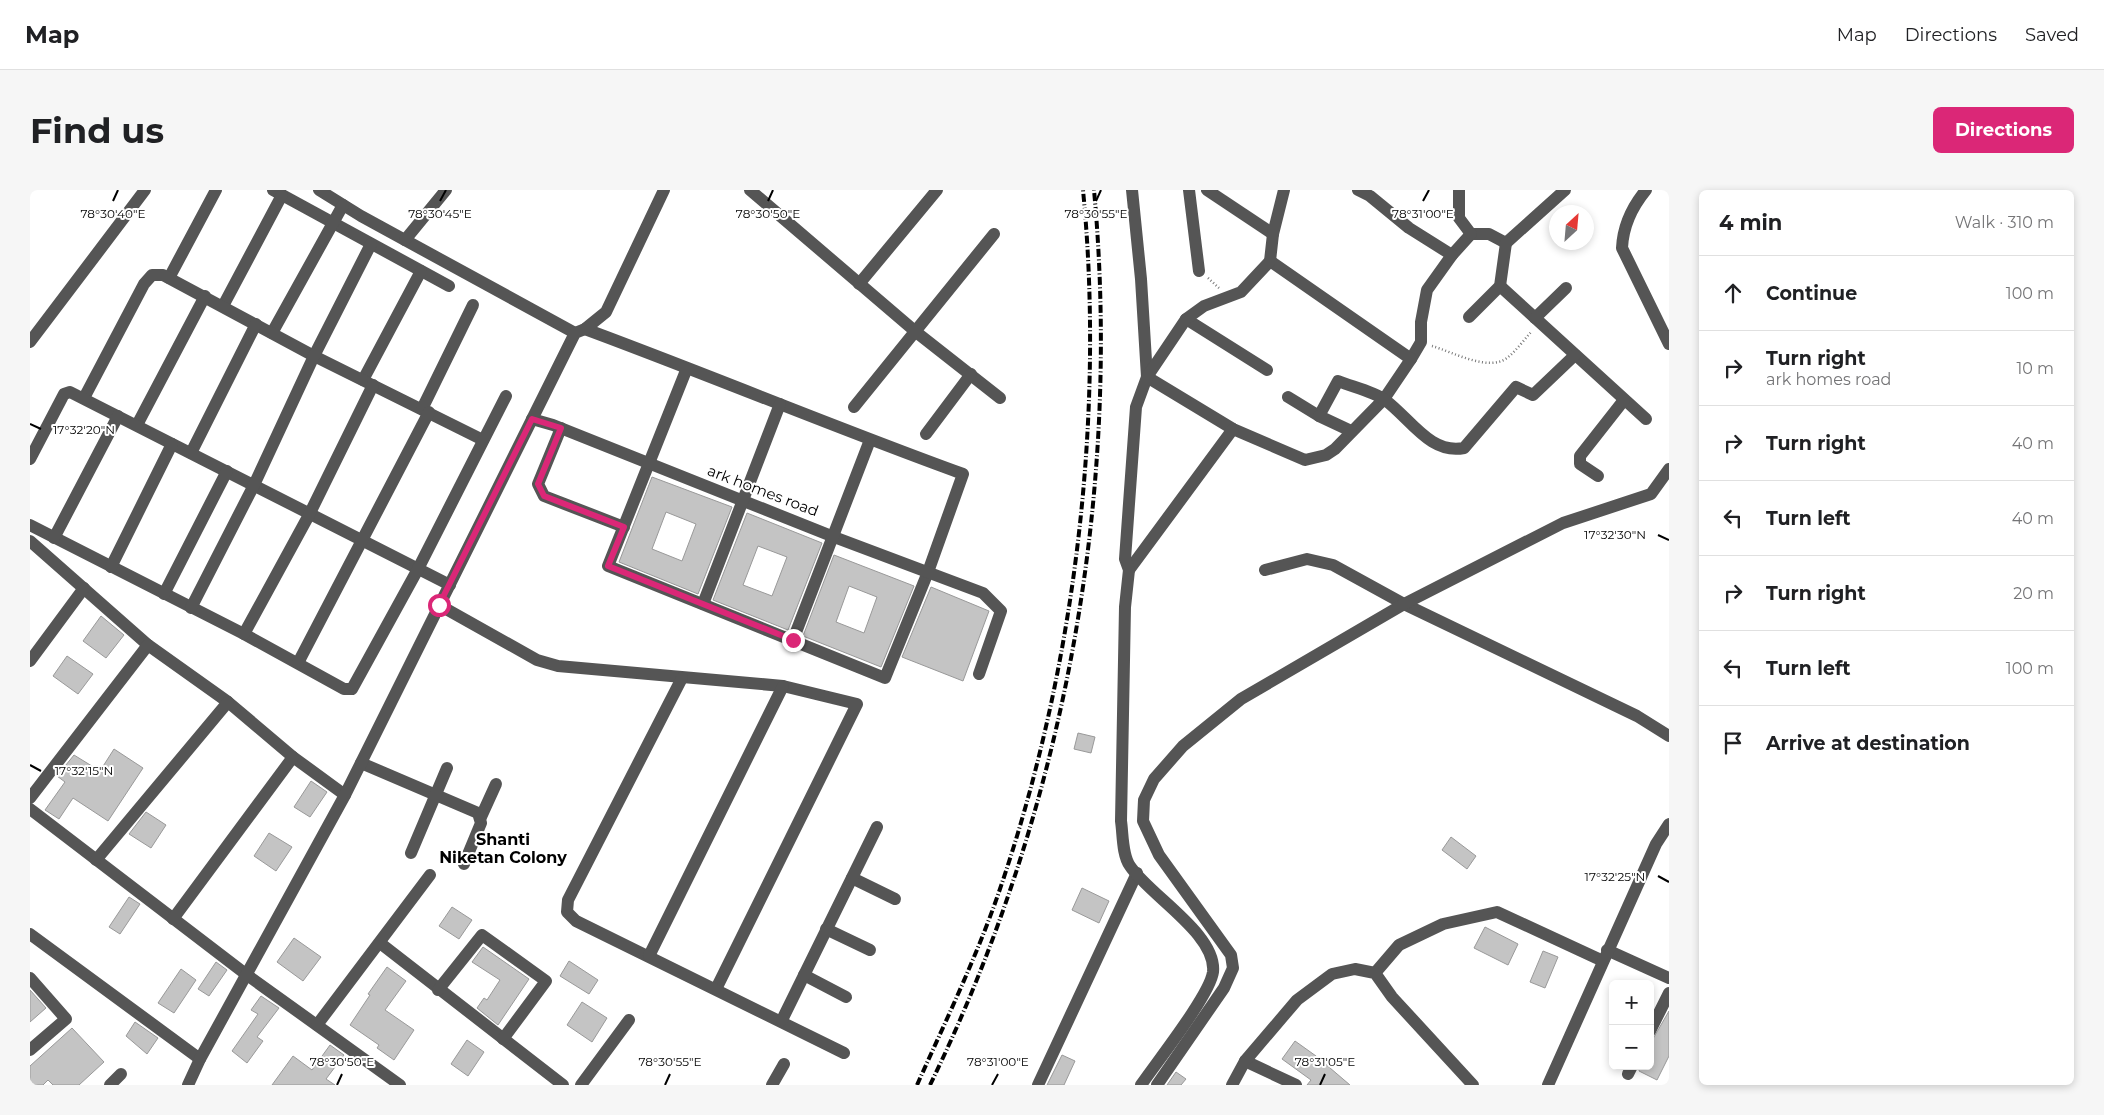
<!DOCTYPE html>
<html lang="en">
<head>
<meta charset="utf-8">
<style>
  :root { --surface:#fff; --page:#f6f6f6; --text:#202124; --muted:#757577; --line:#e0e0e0; --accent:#db2777 }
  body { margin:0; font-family:Montserrat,sans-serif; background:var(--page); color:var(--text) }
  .controls { position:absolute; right:15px; bottom:15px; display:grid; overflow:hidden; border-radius:8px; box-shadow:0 2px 8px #0003 }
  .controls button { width:45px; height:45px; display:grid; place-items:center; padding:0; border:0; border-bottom:1px solid var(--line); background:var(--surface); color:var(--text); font:25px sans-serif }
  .compass { position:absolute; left:1519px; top:15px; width:45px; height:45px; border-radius:50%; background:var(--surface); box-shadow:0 2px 8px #0003; rotate:26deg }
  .stop { position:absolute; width:15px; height:15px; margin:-11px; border:4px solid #db2777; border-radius:50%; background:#fff }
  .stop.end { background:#db2777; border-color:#fff; box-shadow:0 1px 5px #0008 }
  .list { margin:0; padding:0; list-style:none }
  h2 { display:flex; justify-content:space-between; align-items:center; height:65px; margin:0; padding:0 20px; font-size:21px }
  h2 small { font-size:16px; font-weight:400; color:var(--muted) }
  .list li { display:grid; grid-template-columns:32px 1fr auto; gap:15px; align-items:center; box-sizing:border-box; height:75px; padding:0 20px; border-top:1px solid var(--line) }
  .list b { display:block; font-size:19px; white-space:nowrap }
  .list p { margin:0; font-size:16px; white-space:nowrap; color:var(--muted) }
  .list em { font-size:16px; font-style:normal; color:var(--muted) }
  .icon { flex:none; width:28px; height:28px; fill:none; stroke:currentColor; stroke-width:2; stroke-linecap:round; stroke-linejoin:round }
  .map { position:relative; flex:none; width:1639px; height:895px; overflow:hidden; border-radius:8px }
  header { display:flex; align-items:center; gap:30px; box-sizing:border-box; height:70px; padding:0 25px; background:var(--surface); border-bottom:1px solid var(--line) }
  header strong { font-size:24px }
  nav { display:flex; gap:28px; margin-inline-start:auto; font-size:18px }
  .intro { display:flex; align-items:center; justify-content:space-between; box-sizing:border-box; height:120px; padding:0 30px }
  h1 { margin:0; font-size:35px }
  .button { padding:12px 22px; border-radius:8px; background:var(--accent); color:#fff; font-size:18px; font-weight:700 }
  main { display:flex; gap:30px; padding:0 30px }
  aside { flex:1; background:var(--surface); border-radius:8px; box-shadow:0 2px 8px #0003 }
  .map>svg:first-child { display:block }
  .building { fill:#c4c4c4; stroke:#999; fill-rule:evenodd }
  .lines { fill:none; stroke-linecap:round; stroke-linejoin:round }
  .path { stroke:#777; stroke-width:2.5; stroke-dasharray:1 2.5; stroke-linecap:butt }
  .minor { stroke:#555; stroke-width:12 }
  .rail { stroke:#000; stroke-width:4; stroke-dasharray:8 2.5 1 2.5; stroke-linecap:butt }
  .route { stroke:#db2777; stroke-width:6 }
  .ticks { fill:none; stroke:#000; stroke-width:2 }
  .labels { text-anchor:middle; stroke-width:4; stroke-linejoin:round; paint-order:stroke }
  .street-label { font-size:15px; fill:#000; stroke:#fff }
  .neighbourhood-label { font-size:16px; font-weight:bold; fill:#000; stroke:#fff }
  .ticks-label { font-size:12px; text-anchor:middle; fill:#000; stroke:#fff; stroke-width:4; stroke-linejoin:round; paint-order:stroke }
</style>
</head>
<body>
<header>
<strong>Map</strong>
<nav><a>Map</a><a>Directions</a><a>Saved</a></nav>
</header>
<div class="intro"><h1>Find us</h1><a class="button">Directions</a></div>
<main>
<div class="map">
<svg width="1639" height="895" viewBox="0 0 1639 895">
  <rect width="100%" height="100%" fill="#fff"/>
  <!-- building -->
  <g class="building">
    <path d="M622,287L702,317L668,404L589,372ZM636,322L666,334L652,371L622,359Z"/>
    <path d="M717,323L792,353L758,440L683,410ZM728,356L757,367L742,406L713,395Z"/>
    <path d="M804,365L884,396L851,477L773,446ZM819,396L847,407L834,443L806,432Z"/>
    <polygon points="901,397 959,421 933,491 872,467"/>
    <polygon points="71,426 94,445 76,468 53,451"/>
    <polygon points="37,466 63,484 48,504 23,486"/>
    <polygon points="1048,543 1065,547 1061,563 1044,559"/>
    <polygon points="84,559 113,578 78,631 43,608 29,629 15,620 35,592 27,586 44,565 70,581"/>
    <polygon points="281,591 297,602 280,627 264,617"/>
    <polygon points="116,622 136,635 121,658 99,644"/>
    <polygon points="239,643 262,657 246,681 224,666"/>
    <polygon points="1421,647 1446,666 1437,679 1412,660"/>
    <polygon points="1052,698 1079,711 1069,733 1042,720"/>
    <polygon points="99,707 110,714 90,744 79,737"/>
    <polygon points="422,717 442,730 429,749 409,736"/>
    <polygon points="1455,737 1488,754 1478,775 1444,758"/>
    <polygon points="264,748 291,767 273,791 247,772"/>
    <polygon points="453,757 499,789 468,835 447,818 454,808 457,810 470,790 442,772"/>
    <polygon points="1513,761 1528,767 1515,798 1500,792"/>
    <polygon points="539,771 568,790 559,804 530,786"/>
    <polygon points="186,772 197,780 179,806 168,799"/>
    <polygon points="357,777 376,791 355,820 384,840 364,870 347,858 349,855 320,835 340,805 338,804"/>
    <polygon points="151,779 166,790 144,823 128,813"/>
    <polygon points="0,800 16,818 0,832"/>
    <polygon points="231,806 249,818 227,847 233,851 217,873 202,861 228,824 221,820"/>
    <polygon points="552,812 577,828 562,852 537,835"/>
    <polygon points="1639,821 1639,866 1627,890 1609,881 1610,876 1620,876 1620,854"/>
    <polygon points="105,832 128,848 117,864 96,846"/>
    <polygon points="42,838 74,872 49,895 23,895 18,890 13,895 0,895 0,876"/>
    <polygon points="437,850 454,862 438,886 421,874"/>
    <polygon points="1265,851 1286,866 1320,895 1277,895 1281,890 1252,869"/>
    <polygon points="300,855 314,865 296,889 305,895 242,895 263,866 282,880"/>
    <polygon points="1032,865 1045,871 1034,895 1017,895"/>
    <polygon points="1146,882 1156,889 1151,895 1137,895"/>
  </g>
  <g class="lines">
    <!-- path -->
    <g class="path">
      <polyline points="1178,88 1189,98"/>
      <path d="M1402,156C1423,162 1458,182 1477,168C1486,161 1494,150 1501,142"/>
    </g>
    <!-- minor -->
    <g class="minor">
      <polyline points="243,0 419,96"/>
      <polyline points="289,0 331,26 545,143"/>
      <polyline points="720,0 886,142 970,208"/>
      <polyline points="1102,0 1111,89 1117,187 1203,239 1275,270 1296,265 1305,259 1354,209 1381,169 1391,152 1391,132 1397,100 1422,65 1441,44 1459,44 1476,53 1535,0"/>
      <polyline points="1159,0 1169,81"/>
      <polyline points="1177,0 1243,44"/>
      <polyline points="1328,0 1340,6 1379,38 1422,65"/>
      <polyline points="1429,0 1429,28 1441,44"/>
      <path d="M1616,0C1602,17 1593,36 1592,58L1639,154"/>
      <polyline points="375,50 416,0"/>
      <polyline points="1240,71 1381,169"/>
      <polyline points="139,88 186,0"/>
      <polyline points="829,94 907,0"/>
      <polyline points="1470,96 1616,229"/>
      <polyline points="193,116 252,5"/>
      <polyline points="1439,127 1470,96 1476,53"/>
      <polyline points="1505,128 1536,98"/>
      <polyline points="1156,129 1237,180"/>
      <path d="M555,139C682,186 806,238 933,284L898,382L855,488L578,376L657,178"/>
      <polyline points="242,143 313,15"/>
      <polyline points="0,152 115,0"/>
      <polyline points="333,190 391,81"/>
      <path d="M1258,207L1289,226L1308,191C1323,197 1343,201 1355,210C1380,228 1400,265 1434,258L1486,197L1503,205L1545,165"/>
      <polyline points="54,208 114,94 122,85 133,85 284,166 453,250"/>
      <polyline points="824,217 964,44"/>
      <polyline points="392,219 443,115"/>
      <polyline points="1289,226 1321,241"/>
      <polyline points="502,229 523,235 804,347 953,403 971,421 949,484"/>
      <polyline points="107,235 175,106"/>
      <polyline points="531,238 508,294 514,306 594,337"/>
      <polyline points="896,244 941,184"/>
      <polyline points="161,263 226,134"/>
      <polyline points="0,269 34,204 40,202 420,395"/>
      <polyline points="1568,286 1550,274 1550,266 1594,210"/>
      <polyline points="0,335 214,444 314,499 322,499 388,379 476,206"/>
      <polyline points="24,348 88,226"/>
      <polyline points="0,351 118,455 198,512 263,567 315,605"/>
      <polyline points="81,377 142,254"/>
      <polyline points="1099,380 1203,239"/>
      <polyline points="1235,380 1277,369 1303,375 1374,414 1607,526 1639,546"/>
      <polyline points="134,404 197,281"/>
      <polyline points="673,414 750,214"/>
      <polyline points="409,415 507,470 528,476 753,496 827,514 686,799"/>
      <polyline points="161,418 224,295 284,166 341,54"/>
      <polyline points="214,444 279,325 343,195"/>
      <polyline points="763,450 840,250"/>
      <polyline points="0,471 54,398"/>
      <polyline points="268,473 399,222"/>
      <polyline points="652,488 538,710 537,722 546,731 814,863"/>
      <polyline points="331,573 448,623 451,633 434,674"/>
      <polyline points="0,608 118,455"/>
      <polyline points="0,619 217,785 370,895"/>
      <polyline points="451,627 466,594"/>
      <polyline points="381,663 417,578"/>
      <polyline points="66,670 198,512"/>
      <polyline points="822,688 865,709"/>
      <polyline points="143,729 263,567"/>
      <polyline points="796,739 840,760"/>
      <polyline points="0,744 170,869"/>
      <polyline points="350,753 533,895"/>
      <polyline points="1577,760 1639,788"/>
      <polyline points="619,766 753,496"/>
      <polyline points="1345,783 1369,755 1413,734 1467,722 1573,771"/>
      <polyline points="774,785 816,807"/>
      <polyline points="0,788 36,829 0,860"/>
      <polyline points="408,800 452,745 516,791 473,849"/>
      <polyline points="752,830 847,637"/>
      <polyline points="287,835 400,685"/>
      <polyline points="1620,841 1639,803"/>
      <polyline points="1215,871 1266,895"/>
      <polyline points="1598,884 1602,876"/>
      <polyline points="80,895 91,884"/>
      <polyline points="158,895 170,869 315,605 545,143 555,139 576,122 634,0"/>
      <polyline points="551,895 599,830"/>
      <polyline points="742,895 754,874"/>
      <polyline points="1008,895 1107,683"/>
      <path d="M1111,895C1126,873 1180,805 1183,782C1187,744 1119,705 1100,676C1092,665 1093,644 1091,631L1095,417L1099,380L1095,369L1106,217L1117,187L1156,129L1174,116L1211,102L1240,71L1243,44L1254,0"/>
      <polyline points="1127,895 1194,798 1203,778 1201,765 1129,665 1113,631 1114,610 1124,589 1153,556 1211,509 1374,414 1533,333 1621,304 1639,279"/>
      <polyline points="1202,895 1215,871 1267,810 1302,784 1325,779 1345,783 1362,807 1443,895"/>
      <polyline points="1518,895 1626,654 1639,634"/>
    </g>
    <!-- rail -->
    <g class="rail">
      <path d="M887,895C917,828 950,760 973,690C1045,475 1075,226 1053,0"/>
      <path d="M900,895C1034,620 1092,305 1064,0"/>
    </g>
  </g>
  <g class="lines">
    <!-- route -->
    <polyline class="route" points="409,415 502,229 531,238 508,294 514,306 594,337 578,376 763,450"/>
  </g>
  <!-- ticks -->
  <path class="ticks" d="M83,11L88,0M410,11L416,0M738,11L743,0M1066,11L1071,0M1393,11L1399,0M0,234L11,239M1628,345L1639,350M0,575L11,581M1628,686L1639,692M307,895L312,884M635,895L640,884M962,895L968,884M1290,895L1295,884"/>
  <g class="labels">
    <!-- street labels -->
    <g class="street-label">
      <text transform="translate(733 301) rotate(21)" y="5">ark homes road</text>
    </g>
    <!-- neighbourhood labels -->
    <g class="neighbourhood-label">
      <text x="473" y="655">Shanti<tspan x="473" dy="18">Niketan Colony</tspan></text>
    </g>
  </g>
  <g class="ticks-label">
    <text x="83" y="28">78°30'40"E</text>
    <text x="410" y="28">78°30'45"E</text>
    <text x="738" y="28">78°30'50"E</text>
    <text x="1066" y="28">78°30'55"E</text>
    <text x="1393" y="28">78°31'00"E</text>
    <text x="54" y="244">17°32'20"N</text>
    <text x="1585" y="349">17°32'30"N</text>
    <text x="54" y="585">17°32'15"N</text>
    <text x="1585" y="691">17°32'25"N</text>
    <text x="312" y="876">78°30'50"E</text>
    <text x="640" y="876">78°30'55"E</text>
    <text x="968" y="876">78°31'00"E</text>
    <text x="1295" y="876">78°31'05"E</text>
  </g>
</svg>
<div class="controls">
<button>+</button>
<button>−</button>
</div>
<svg class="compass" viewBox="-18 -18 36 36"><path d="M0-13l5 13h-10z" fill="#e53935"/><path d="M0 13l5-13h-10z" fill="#757577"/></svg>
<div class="stop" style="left:409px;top:415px"></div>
<div class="stop end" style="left:763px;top:450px"></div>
</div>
<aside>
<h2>4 min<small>Walk · 310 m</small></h2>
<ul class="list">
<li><svg class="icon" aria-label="ahead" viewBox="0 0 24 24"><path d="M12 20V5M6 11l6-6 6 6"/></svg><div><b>Continue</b></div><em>100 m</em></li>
<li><svg class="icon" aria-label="right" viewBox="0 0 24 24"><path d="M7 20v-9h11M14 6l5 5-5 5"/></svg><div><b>Turn right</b><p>ark homes road</p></div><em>10 m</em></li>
<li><svg class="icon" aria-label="right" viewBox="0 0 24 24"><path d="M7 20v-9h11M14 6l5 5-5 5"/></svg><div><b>Turn right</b></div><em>40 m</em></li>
<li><svg class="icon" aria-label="left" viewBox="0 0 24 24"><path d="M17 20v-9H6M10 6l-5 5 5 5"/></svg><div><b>Turn left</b></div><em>40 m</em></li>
<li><svg class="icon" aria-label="right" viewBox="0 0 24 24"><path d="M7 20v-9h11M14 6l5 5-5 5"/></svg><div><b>Turn right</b></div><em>20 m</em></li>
<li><svg class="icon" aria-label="left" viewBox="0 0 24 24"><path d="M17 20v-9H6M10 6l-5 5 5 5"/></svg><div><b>Turn left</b></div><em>100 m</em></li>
<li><svg class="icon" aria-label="arrive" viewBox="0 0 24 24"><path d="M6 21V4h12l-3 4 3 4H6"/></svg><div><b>Arrive at destination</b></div></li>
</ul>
</aside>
</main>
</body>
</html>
